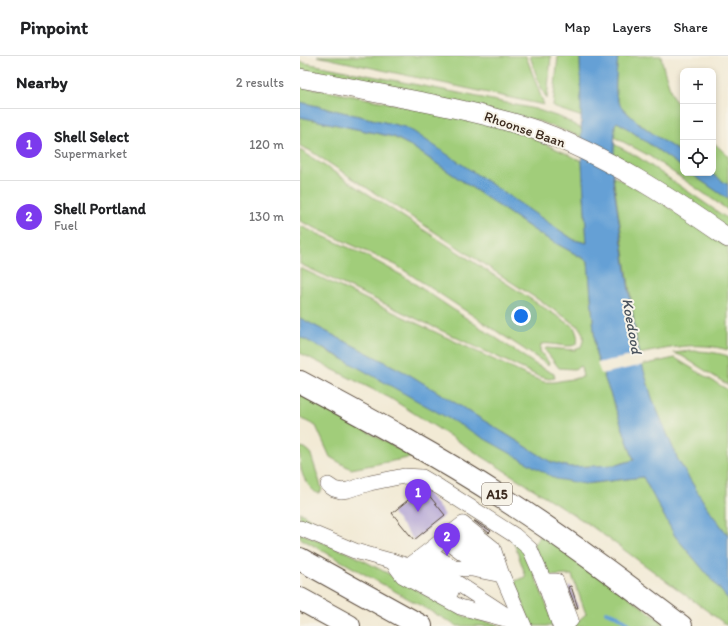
<!DOCTYPE html>
<html lang="en">
<head>
<meta charset="utf-8">
<style>
  :root { --surface:#fff; --page:#f6f6f6; --text:#202124; --muted:#757577; --line:#e0e0e0; --accent:#7c3aed }
  body { margin:0; font-family:Itim,sans-serif; background:var(--page); color:var(--text) }
  .controls { position:absolute; right:12px; top:12px; display:grid; overflow:hidden; border-radius:8px; box-shadow:0 2px 6px #0003 }
  .controls button { width:36px; height:36px; display:grid; place-items:center; padding:0; border:0; border-bottom:1px solid var(--line); background:var(--surface); color:var(--text); font:20px sans-serif }
  .you { position:absolute; left:221px; top:260px; width:14px; height:14px; margin:-10px; border:3px solid #fff; border-radius:50%; background:#1a73e8; box-shadow:0 0 0 6px #1a73e833 }
  .badge { display:grid; place-items:center; width:26px; height:26px; border-radius:50%; background:var(--accent); color:#fff; font-size:13px; font-weight:700 }
  .pin { position:absolute; translate:-50% -33px; filter:drop-shadow(0 1px 2px #0008) }
  .pin::after { content:''; position:absolute; top:21px; width:14px; height:12px; background:inherit; clip-path:polygon(0 0,100% 0,50% 100%) }
  .list { margin:0; padding:0; list-style:none }
  h2 { display:flex; justify-content:space-between; align-items:center; height:52px; margin:0; padding:0 16px; font-size:17px }
  h2 small { font-size:13px; font-weight:400; color:var(--muted) }
  .list li { display:grid; grid-template-columns:26px 1fr auto; gap:12px; align-items:center; box-sizing:border-box; height:72px; padding:0 16px; border-top:1px solid var(--line) }
  .list b { display:block; font-size:15px; white-space:nowrap }
  .list p { margin:0; font-size:13px; white-space:nowrap; color:var(--muted) }
  .list em { font-size:13px; font-style:normal; color:var(--muted) }
  .icon { flex:none; width:22px; height:22px; fill:none; stroke:currentColor; stroke-width:2; stroke-linecap:round; stroke-linejoin:round }
  .map { position:relative; flex:none; width:428px; height:570px; overflow:hidden }
  header { display:flex; align-items:center; gap:24px; box-sizing:border-box; height:56px; padding:0 20px; background:var(--surface); border-bottom:1px solid var(--line) }
  header strong { font-size:19px }
  nav { display:flex; gap:22px; margin-inline-start:auto; font-size:14px }
  main { display:flex }
  aside { flex:1; background:var(--surface) }
  .map>svg:first-child { display:block }
  .green { fill:#a1cd7a; stroke:#6e7c4c }
  .water { fill:#65a0d5; stroke:#50657a }
  .pier { fill:#f2ead5 }
  .lines { fill:none; stroke-linecap:round; stroke-linejoin:round }
  .stream { stroke:#65a0d5; stroke-width:4 }
  .building { fill:#ad9ed3 }
  .minor-casing { stroke:#564739; stroke-width:16 }
  .major-casing { stroke:#564739; stroke-width:20 }
  .highway-casing { stroke:#564739; stroke-width:24 }
  .minor { stroke:#fff; stroke-width:15 }
  .major { stroke:#fff; stroke-width:19 }
  .highway { stroke:#fff; stroke-width:22 }
  .labels { text-anchor:middle; stroke-width:4; stroke-linejoin:round; paint-order:stroke }
  .shield { fill:#f7f3e8; stroke:#73665b; stroke-width:1 }
  .shield-label { font-size:13px; font-weight:bold; fill:#3b2a1e }
  .street-label { font-size:14px; fill:#3b2a1e; stroke:#f7f3e8 }
  .water-label { font-size:15px; font-style:italic; fill:#4a535e; stroke:#f7f3e8 }
</style>
</head>
<body>
<header>
<strong>Pinpoint</strong>
<nav><a>Map</a><a>Layers</a><a>Share</a></nav>
</header>
<main>
<aside>
<h2>Nearby<small>2 results</small></h2>
<ul class="list">
<li><span class="badge">1</span><div><b>Shell Select</b><p>Supermarket</p></div><em>120 m</em></li>
<li><span class="badge">2</span><div><b>Shell Portland</b><p>Fuel</p></div><em>130 m</em></li>
</ul>
</aside>
<div class="map">
<svg width="428" height="570" viewBox="0 0 428 570">
  <rect width="100%" height="100%" fill="#f7f3e8"/>
  <filter id="ink" filterUnits="userSpaceOnUse"><feTurbulence type="fractalNoise" baseFrequency=".025" numOctaves="2"/><feDisplacementMap in="SourceGraphic" scale="8" xChannelSelector="R" yChannelSelector="G"/><feConvolveMatrix kernelMatrix="1 2 1 2 8 2 1 2 1" color-interpolation-filters="sRGB"/></filter>
  <filter id="wash" filterUnits="userSpaceOnUse"><feTurbulence type="fractalNoise" baseFrequency=".012" numOctaves="4" result="noise"/><feDisplacementMap in="SourceGraphic" scale="16" xChannelSelector="R" yChannelSelector="G"/><feGaussianBlur stdDeviation="0.9" result="paint"/><feColorMatrix in="noise" values="0 0 0 0 0 0 0 0 0 0 0 0 0 0 0 0 0 1.4 0 .05"/><feComposite in="paint" operator="in"/></filter>
  <g filter="url(#wash)">
    <rect width="100%" height="100%" fill="#f2ead5"/>
    <!-- green -->
    <g class="green">
      <polygon points="17,0 226,0 244,49"/>
      <polygon points="230,0 251,0 247,43 240,30"/>
      <polygon points="258,0 280,0 282,61 253,51"/>
      <path d="M318,0H361L364,14L373,42L383,54V98C369,89 321,58 317,43C314,33 317,11 318,0Z"/>
      <polygon points="0,6 154,36 235,53 262,62 282,73 282,81 235,64 0,14"/>
      <polygon points="0,30 164,61 222,77 282,105 287,187 274,184 105,71 0,46"/>
      <path d="M0,61L93,81L111,90L241,179L288,205L296,298L334,404L316,409L270,411L251,406L110,319L0,262V212L226,319L244,326H254L283,321L281,310L274,313L259,312L245,294L246,292L275,294L281,291C285,281 284,277 277,269L9,94L0,90Z"/>
      <polygon points="317,66 324,70 383,112 383,117 390,117 428,143 428,154 348,99 314,81 315,68"/>
      <polygon points="413,86 428,100 428,129 411,117 413,117"/>
      <polygon points="314,88 338,101 428,163 428,173 313,99"/>
      <path d="M0,94L274,271C288,302 258,285 241,288L240,295L249,307L248,309L96,209L0,165Z"/>
      <path d="M313,120L352,140L428,191V294C397,285 369,292 339,298Z"/>
      <polygon points="0,170 63,198 103,220 235,308 254,318 255,322 249,323 238,320 0,208"/>
      <polygon points="0,281 286,428 343,421 375,480 428,543 428,570 290,469 90,342 0,297"/>
      <path d="M390,295C403,295 415,296 428,300V329L382,300L374,297Z"/>
      <polygon points="375,302 428,334 428,479 408,453 378,404 352,342 342,309"/>
      <polygon points="0,338 113,401 51,413 30,401 16,370 0,362"/>
      <path d="M0,391L5,392L10,396L22,433L20,437H16C0,422 0,413 0,391Z"/>
      <polygon points="0,456 28,475 0,465"/>
      <polygon points="0,477 53,499 87,517 122,537 166,561 204,570 157,570 0,482"/>
      <polygon points="239,479 294,514 367,570 272,570 286,558 272,519 247,520 233,489 239,482"/>
      <polygon points="213,484 225,495 255,570 231,570 215,525 226,521"/>
    </g>
    <!-- water -->
    <g class="water">
      <path d="M280,0H318C317,11 314,33 317,43C321,58 369,89 383,98V112L324,70L317,66L315,68L313,124L337,291L352,342L378,404L408,453L428,479V543L375,480L343,421L285,428L256,423L34,298L0,281V262L110,319L251,406L270,411L316,409L334,404L296,298L288,205L241,179L111,90L94,81L0,61V46L105,71L114,76L274,184L287,187L282,107Z"/>
      <polygon points="390,117 411,117 428,129 428,143"/>
    </g>
    <!-- pier -->
    <polygon class="pier" points="341,298 344,309 301,318 297,307"/>
    <g class="lines">
      <!-- stream -->
      <polyline class="stream" points="306,556 318,560 331,570"/>
    </g>
    <g id="blocks">
      <!-- building -->
      <g class="building">
        <polygon points="123,432 145,459 114,484 92,457"/>
        <polygon points="174,465 175,465 191,475 189,477"/>
        <polygon points="271,530 278,552 276,552 268,531"/>
      </g>
    </g>
  </g>
  <g filter="url(#ink)">
    <use href="#blocks" fill-opacity="0" stroke="#564739" stroke-width="1"/>
    <g class="lines">
      <!-- minor casing -->
      <g class="minor-casing">
        <g id="minor">
          <polyline points="28,429 34,433 41,435 48,434 70,427 104,420 122,421 139,431 214,479 230,493 244,525 260,570"/>
          <polyline points="0,472 55,495 109,510 163,468 193,492 202,519 224,570"/>
          <polyline points="154,475 184,499 189,505"/>
          <polyline points="144,483 174,505 189,512"/>
          <polyline points="137,501 154,512 172,513 202,519"/>
          <polyline points="119,502 206,559"/>
          <polyline points="92,505 103,520 160,551 209,564 217,567 219,570"/>
          <polyline points="109,510 151,536"/>
          <polyline points="244,525 256,525 271,564 264,570"/>
        </g>
      </g>
      <!-- major casing -->
      <g class="major-casing">
        <path id="major" d="M0,22C38,29 75,37 113,44C155,52 198,61 239,75C307,100 369,141 428,182"/>
      </g>
      <!-- highway casing -->
      <g class="highway-casing">
        <g id="highway">
          <path d="M0,326C69,363 138,400 204,443C265,482 323,526 381,570"/>
          <polyline points="0,503 121,570"/>
          <polyline points="0,543 49,570"/>
        </g>
      </g>
      <!-- minor -->
      <use href="#minor" class="minor"/>
      <!-- major -->
      <use href="#major" class="major"/>
      <!-- highway -->
      <use href="#highway" class="highway"/>
    </g>
  </g>
  <g class="labels">
    <!-- shield labels -->
    <rect class="shield" x="182" y="427" width="30" height="22" rx="3"/>
    <g class="shield-label">
      <text x="197" y="443">A15</text>
    </g>
    <!-- street labels -->
    <g class="street-label">
      <text transform="translate(225 73) rotate(19)" y="5">Rhoonse Baan</text>
    </g>
    <!-- water labels -->
    <g class="water-label">
      <text transform="translate(332 270) rotate(80)" y="5">Koedood</text>
    </g>
  </g>
</svg>
<div class="controls">
<button>+</button>
<button>−</button>
<button><svg class="icon" aria-label="locate" viewBox="0 0 24 24"><circle cx="12" cy="12" r="6"/><path d="M12 2v4M12 18v4M2 12h4M18 12h4"/></svg></button>
</div>
<div class="you"></div>
<div class="pin badge" style="left:118px;top:456px">1</div>
<div class="pin badge" style="left:147px;top:500px">2</div>
</div>
</main>
</body>
</html>
